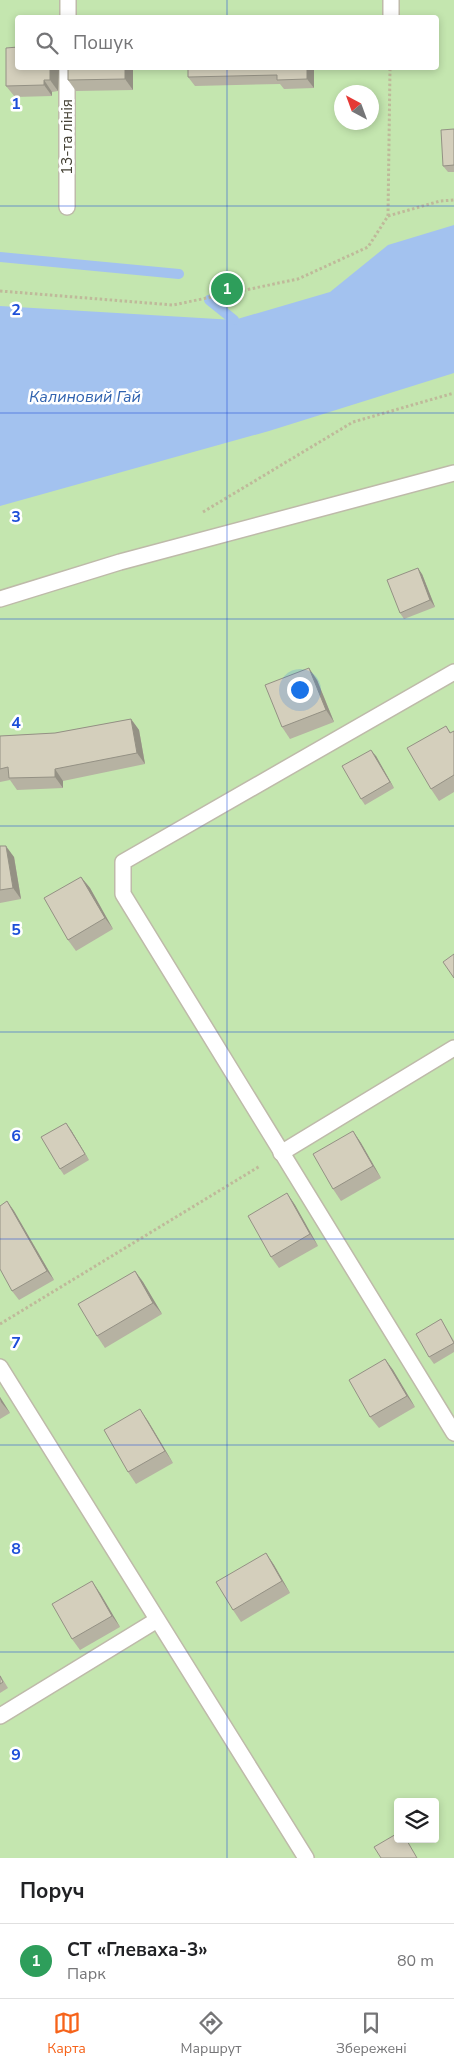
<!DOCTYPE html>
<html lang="uk">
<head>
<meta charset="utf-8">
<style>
  :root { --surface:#fff; --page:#f2f2f2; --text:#202124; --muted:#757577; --line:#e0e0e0; --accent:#f6631a }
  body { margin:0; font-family:"Nunito Sans",sans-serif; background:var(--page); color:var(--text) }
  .controls { position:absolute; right:15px; bottom:15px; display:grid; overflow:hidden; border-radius:5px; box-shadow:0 2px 8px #0003 }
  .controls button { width:45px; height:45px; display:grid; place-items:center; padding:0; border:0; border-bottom:1px solid var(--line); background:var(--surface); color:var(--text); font:25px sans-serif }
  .compass { position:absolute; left:334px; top:85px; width:45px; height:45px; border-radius:50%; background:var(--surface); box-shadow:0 2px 8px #0003; rotate:319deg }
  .you { position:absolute; left:299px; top:689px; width:18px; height:18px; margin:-12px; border:4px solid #fff; border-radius:50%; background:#1a73e8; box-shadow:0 0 0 8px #1a73e833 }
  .badge { display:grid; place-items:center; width:32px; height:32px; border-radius:50%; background:var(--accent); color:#fff; font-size:16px; font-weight:700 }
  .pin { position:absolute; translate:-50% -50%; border:2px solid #fff; box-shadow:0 1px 5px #0006 }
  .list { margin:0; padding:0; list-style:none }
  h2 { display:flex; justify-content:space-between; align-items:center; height:65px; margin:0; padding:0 20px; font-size:21px }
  h2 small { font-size:16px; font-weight:400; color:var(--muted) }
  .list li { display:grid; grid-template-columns:32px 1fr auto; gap:15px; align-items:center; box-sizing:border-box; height:75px; padding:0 20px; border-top:1px solid var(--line) }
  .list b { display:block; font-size:19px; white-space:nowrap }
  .list p { margin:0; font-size:16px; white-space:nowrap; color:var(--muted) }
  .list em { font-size:16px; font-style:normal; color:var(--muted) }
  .icon { flex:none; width:28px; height:28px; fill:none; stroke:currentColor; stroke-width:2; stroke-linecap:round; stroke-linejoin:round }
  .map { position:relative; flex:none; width:454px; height:1858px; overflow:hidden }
  .search { position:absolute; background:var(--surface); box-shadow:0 2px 8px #0003; left:15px; right:15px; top:15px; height:55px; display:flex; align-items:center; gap:12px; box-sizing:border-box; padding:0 18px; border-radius:5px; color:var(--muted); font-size:19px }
  .sheet { height:140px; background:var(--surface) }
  nav { display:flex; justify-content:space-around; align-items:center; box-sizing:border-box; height:70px; border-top:1px solid var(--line); background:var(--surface); font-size:14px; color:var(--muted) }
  nav a { display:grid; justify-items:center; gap:2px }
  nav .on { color:var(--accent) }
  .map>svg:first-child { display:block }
  .green { fill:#c4e6af; fill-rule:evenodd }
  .water { fill:#a3c2ef }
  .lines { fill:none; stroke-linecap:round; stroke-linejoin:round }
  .stream { stroke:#a3c2ef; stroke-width:10 }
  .lane-casing { stroke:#bebaa9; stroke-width:18 }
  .path { stroke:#bfb99a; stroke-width:3; stroke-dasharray:2.5 2.5; stroke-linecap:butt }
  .lane { stroke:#fff; stroke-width:15 }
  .wall { fill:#b6b2a2 }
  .shaded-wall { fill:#949184 }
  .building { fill:#d4cfbc; stroke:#949184 }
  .grid { fill:none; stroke:#1d4ed8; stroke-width:1; stroke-opacity:0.55 }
  .labels { text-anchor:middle; stroke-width:5; stroke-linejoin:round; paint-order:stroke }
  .street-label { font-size:15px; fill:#454235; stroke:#fff }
  .water-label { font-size:16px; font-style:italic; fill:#3163af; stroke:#fff }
  .grid-label { font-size:16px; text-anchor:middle; font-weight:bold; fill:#1d4ed8; stroke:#fff; stroke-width:5; stroke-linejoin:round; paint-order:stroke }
</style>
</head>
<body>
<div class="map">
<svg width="454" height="1858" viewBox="0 0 454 1858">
  <rect width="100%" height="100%" fill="#f3f1e6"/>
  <!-- green -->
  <path class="green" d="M0,0H454V1858H0ZM18,18H436V68H18ZM342,92H372V122H342ZM398,1802H435V1839H398Z"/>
  <!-- water -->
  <polygon class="water" points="454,225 454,373 269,431 0,506 0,306 234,320 330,292 388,245"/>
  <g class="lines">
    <!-- stream -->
    <g class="stream">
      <polyline points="0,257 179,274"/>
      <polyline points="209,300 234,320"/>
    </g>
    <!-- lane casing -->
    <g class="lane-casing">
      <g id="lane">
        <polyline points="68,18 68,0"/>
        <polyline points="391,18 391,0"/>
        <polyline points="67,207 67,68"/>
        <polyline points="0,599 120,562 454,473"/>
        <polyline points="454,672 123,862 123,894 454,1433"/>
        <polyline points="281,1153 454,1048"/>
        <polyline points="0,1367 306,1858"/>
        <polyline points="0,1716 157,1620"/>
      </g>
    </g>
    <!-- path -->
    <g class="path">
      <polyline points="388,216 440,201 454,200"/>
      <polyline points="0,291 173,305 298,279 368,247 388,216 390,68"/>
      <polyline points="203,512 353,422 454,393"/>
      <polyline points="0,1324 260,1166"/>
    </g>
    <!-- lane -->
    <use href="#lane" class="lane"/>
  </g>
  <!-- wall -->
  <g class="wall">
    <polygon points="18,68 59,68 58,91 52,92 52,96 15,97 6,86"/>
    <polygon points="133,68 133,90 76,91 68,80"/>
    <polygon points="314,68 314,88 284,89 280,84 195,86 188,77"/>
    <polygon points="454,129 454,172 448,172 443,166"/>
    <polygon points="422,574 435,607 404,619 400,613"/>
    <polygon points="317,680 334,722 290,739 282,727"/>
    <polygon points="131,719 139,730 145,764 63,781 63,788 17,790 10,780 0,782 0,736 55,733"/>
    <polygon points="446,726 451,733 454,731 454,792 439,801 431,789"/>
    <polygon points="376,756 394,788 365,805 361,799"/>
    <polygon points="0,846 14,857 21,899 0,903"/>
    <polygon points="81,877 90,888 113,929 76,951 68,940"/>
    <polygon points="71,1130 89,1160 64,1175 60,1169"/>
    <polygon points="353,1131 361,1143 381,1178 341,1201 333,1189"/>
    <polygon points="287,1193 295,1205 318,1246 279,1268 271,1257"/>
    <polygon points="7,1201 14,1211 54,1280 19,1300 12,1291"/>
    <polygon points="135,1271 143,1282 162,1314 105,1348 97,1336"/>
    <polygon points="441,1319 454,1341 454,1352 434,1364 429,1357"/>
    <polygon points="385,1359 393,1370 415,1407 379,1428 370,1417"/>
    <polygon points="0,1397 10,1413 0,1419"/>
    <polygon points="148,1421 173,1463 136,1484 128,1472"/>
    <polygon points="266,1553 274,1565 290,1593 241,1622 233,1610"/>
    <polygon points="100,1593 120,1627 80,1650 72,1639"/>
    <polygon points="0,1675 8,1688 0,1693"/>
  </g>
  <!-- shaded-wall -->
  <g class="shaded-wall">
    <polygon points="50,68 59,68 58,91 50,80"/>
    <polygon points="125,68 133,68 133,90 125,79"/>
    <polygon points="307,68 314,68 314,88 307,79"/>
    <polygon points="44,80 52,92 52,96 44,85"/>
    <polygon points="418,568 422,574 435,607 430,600"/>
    <polygon points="309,668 317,680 334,722 326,710"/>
    <polygon points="131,719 139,730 145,764 137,753"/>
    <polygon points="371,750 376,756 394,788 390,782"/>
    <polygon points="55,769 63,781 63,788 55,777"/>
    <polygon points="6,846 14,857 21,899 13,888"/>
    <polygon points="81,877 90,888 113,929 105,918"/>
    <polygon points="66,1123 71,1130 89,1160 85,1154"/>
    <polygon points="353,1131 361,1143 381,1178 373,1166"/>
    <polygon points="287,1193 295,1205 318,1246 310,1234"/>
    <polygon points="7,1201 14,1211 54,1280 47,1271"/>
    <polygon points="135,1271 143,1282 162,1314 153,1303"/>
    <polygon points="385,1359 393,1370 415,1407 407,1396"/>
    <polygon points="0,1397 10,1413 1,1402 0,1399"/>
    <polygon points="140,1409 148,1421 173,1463 165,1451"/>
    <polygon points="266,1553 274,1565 290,1593 282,1581"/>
    <polygon points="92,1581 100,1593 120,1627 112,1616"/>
  </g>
  <!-- building -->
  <g class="building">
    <polygon points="18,47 18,68 50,68 50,80 44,80 44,85 6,86 6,48"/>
    <polygon points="68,68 125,68 125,79 68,80"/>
    <polygon points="188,68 307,68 307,79 277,80 277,75 188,77"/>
    <polygon points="454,129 454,165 443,166 441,130"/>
    <polygon points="418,568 430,600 400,613 387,580"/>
    <polygon points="309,668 326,710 282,727 265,685"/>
    <polygon points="131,719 137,753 55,769 55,777 9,778 8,767 0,769 0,736 55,733"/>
    <polygon points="446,726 450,733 454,731 454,775 431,789 407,748"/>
    <polygon points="371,750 390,782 361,799 342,766"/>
    <polygon points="0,846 6,846 13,888 0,890"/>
    <polygon points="81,877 105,918 68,940 44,898"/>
    <polygon points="454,954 454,978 443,962"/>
    <polygon points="66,1123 85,1154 60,1169 41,1137"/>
    <polygon points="353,1131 373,1166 333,1189 313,1154"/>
    <polygon points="287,1193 310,1234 271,1257 248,1216"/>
    <polygon points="7,1201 47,1271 12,1291 0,1269 0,1206"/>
    <polygon points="135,1271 153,1303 97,1336 78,1304"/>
    <polygon points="441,1319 454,1343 429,1357 416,1334"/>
    <polygon points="385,1359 407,1396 370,1417 349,1380"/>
    <polygon points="140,1409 165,1451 128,1472 104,1430"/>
    <polygon points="266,1553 282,1581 233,1610 216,1582"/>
    <polygon points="92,1581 112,1616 72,1639 52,1604"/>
    <polygon points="0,1676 3,1682 0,1684"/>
    <polygon points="398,1833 398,1839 406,1839 417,1858 381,1858 374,1847"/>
  </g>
  <!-- grid -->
  <path class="grid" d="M227,0V18M227,68V1858M0,206H454M0,413H454M0,619H454M0,826H454M0,1032H454M0,1239H454M0,1445H454M0,1652H454"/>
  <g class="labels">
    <!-- street labels -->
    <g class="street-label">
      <text transform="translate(67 137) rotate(-90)" y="5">13-та лінія</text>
    </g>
    <!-- water labels -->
    <g class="water-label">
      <text x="85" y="402">Калиновий Гай</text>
    </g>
  </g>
  <g class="grid-label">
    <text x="16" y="109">1</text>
    <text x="16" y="315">2</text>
    <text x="16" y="522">3</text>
    <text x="16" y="728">4</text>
    <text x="16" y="935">5</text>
    <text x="16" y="1141">6</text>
    <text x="16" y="1348">7</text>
    <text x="16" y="1554">8</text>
    <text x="16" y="1760">9</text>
  </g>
</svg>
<div class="controls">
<button><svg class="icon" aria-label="layers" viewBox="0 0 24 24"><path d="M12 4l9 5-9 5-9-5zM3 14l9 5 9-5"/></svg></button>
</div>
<svg class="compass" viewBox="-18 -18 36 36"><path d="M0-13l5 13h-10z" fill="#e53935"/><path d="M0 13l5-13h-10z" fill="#757577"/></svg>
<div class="you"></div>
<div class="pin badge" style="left:227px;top:289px;background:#2e9e5b">1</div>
<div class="search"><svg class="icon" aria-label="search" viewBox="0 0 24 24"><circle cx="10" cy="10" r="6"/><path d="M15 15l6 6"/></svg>Пошук</div>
</div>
<section class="sheet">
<h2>Поруч<small></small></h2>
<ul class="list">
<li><span class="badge" style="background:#2e9e5b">1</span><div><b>СТ «Глеваха-3»</b><p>Парк</p></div><em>80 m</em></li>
</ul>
</section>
<nav>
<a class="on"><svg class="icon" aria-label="map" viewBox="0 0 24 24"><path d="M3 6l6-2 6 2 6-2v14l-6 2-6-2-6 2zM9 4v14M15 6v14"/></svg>Карта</a>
<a><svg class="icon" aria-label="directions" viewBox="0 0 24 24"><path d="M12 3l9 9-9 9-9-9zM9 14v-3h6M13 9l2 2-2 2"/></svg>Маршрут</a>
<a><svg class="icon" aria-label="saved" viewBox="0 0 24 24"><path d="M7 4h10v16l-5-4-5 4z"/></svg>Збережені</a>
</nav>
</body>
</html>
